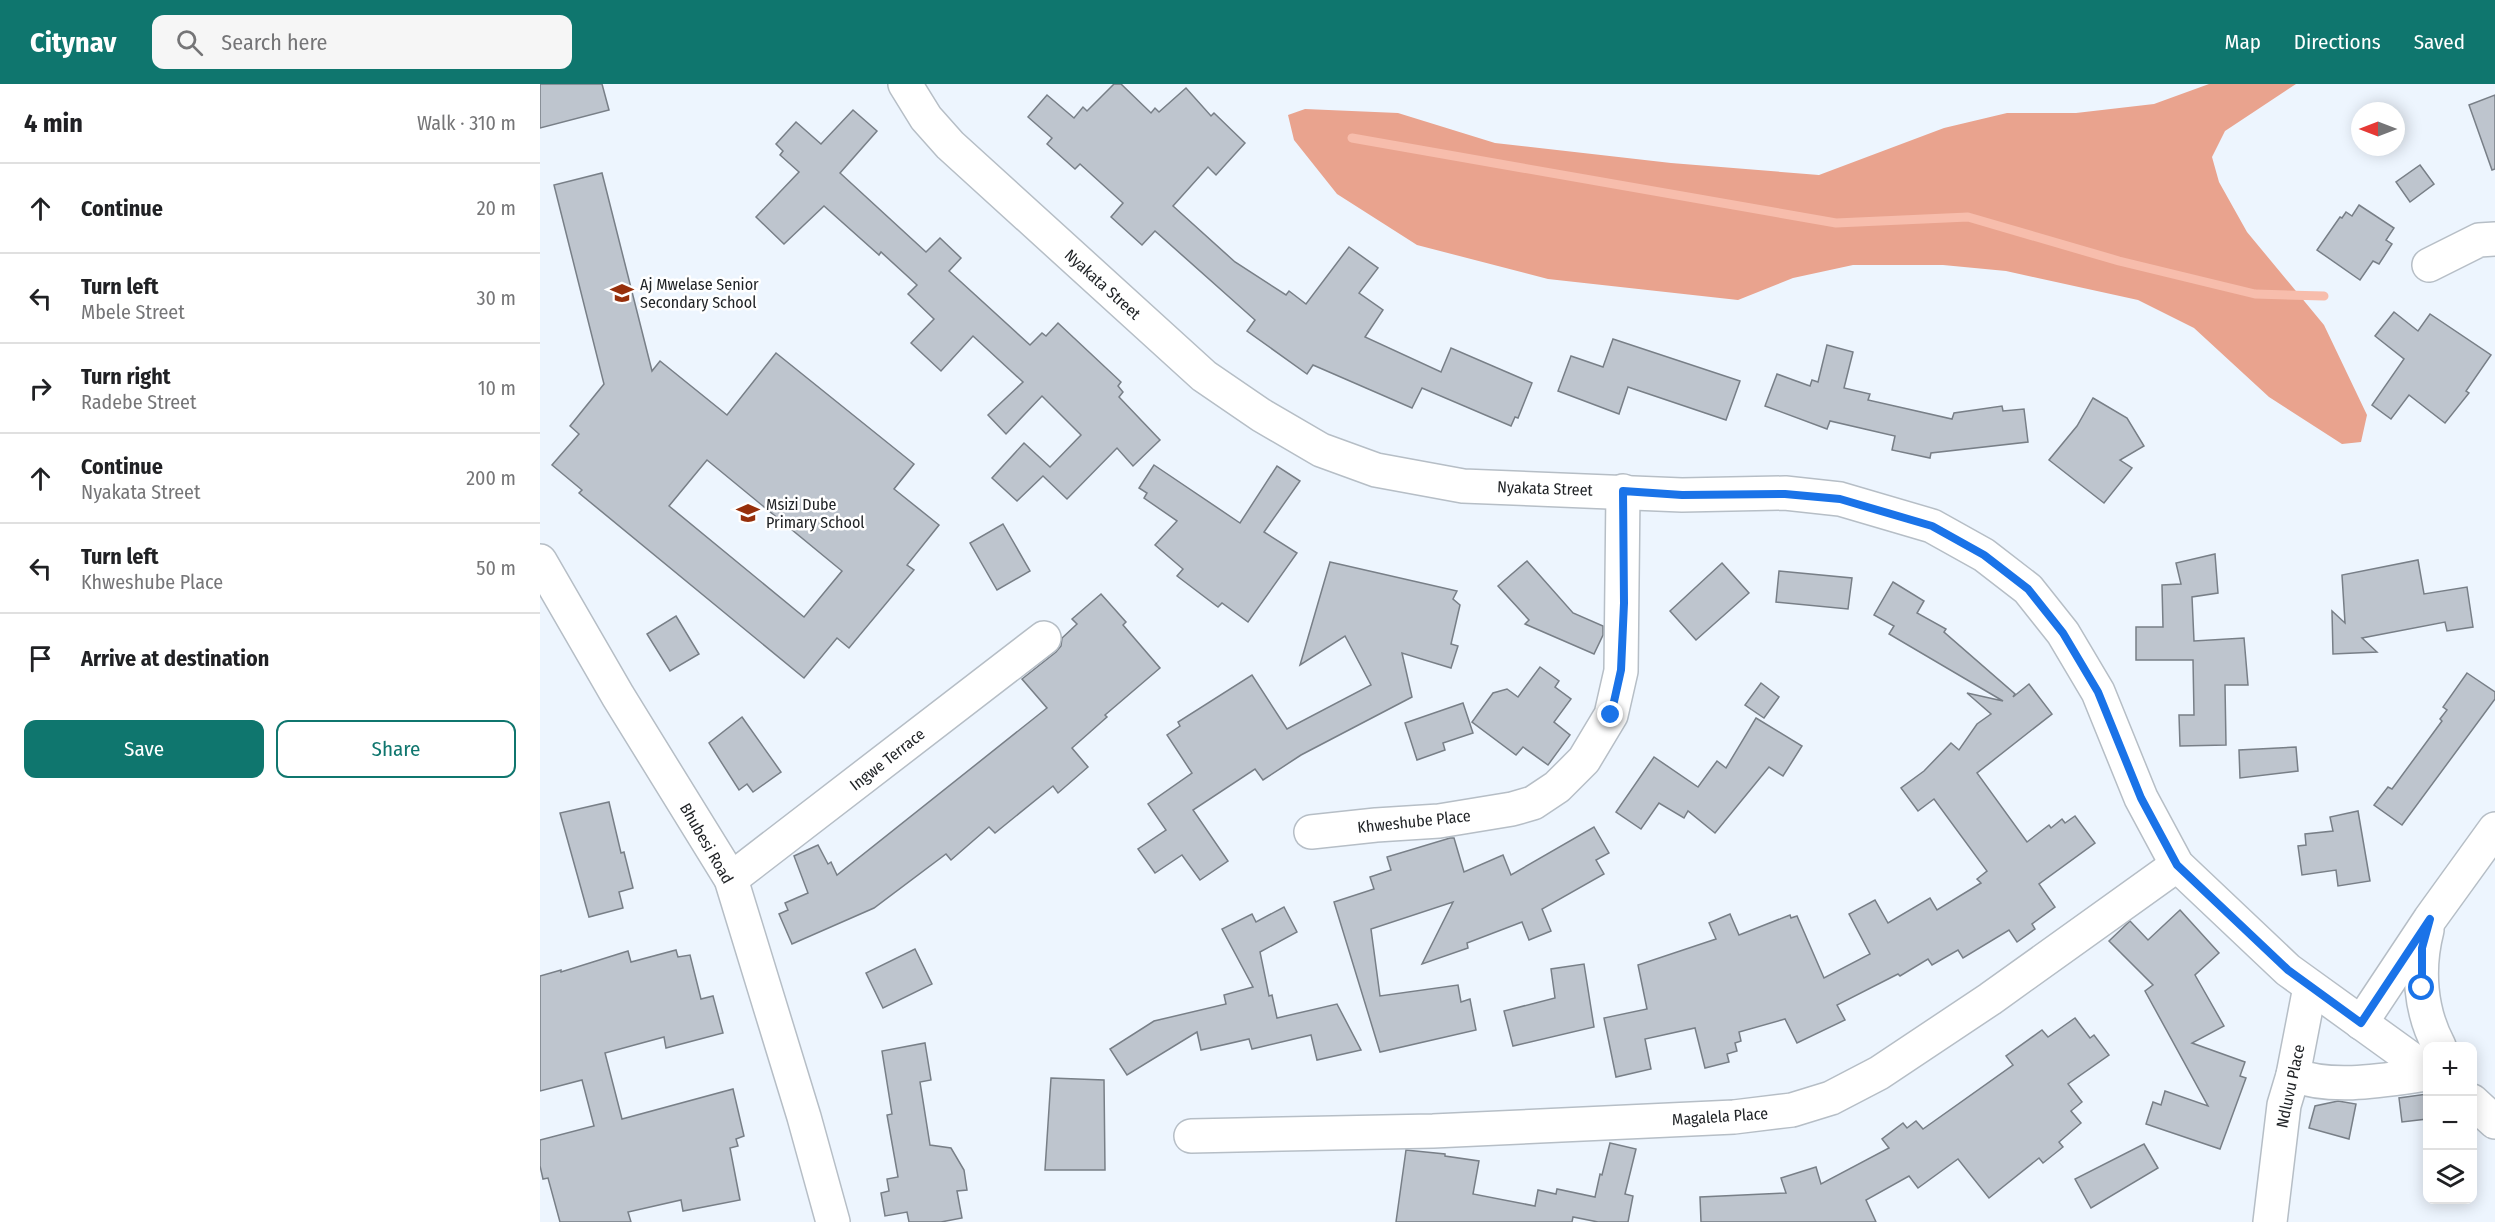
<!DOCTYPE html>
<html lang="en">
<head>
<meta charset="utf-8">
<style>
  :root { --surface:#fff; --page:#f6f6f6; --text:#202124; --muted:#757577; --line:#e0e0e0; --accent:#0f766e }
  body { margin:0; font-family:"Fira Sans Condensed",sans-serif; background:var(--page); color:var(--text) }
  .controls { position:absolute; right:18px; bottom:18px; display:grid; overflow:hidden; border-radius:12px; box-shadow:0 3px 15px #0003 }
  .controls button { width:54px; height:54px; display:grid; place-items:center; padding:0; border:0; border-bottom:2px solid var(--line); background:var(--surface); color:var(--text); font:30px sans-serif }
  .compass { position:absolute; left:1811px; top:18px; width:54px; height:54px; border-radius:50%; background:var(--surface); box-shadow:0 3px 15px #0003; rotate:270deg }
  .stop { position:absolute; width:18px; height:18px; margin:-14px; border:4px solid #1a73e8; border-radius:50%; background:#fff }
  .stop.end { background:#1a73e8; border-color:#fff; box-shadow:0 2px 6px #0008 }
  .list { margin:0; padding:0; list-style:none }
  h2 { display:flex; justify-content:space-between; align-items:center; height:78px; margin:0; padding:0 24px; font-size:26px }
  h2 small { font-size:20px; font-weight:400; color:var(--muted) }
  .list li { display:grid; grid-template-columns:39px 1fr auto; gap:18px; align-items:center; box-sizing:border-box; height:90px; padding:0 24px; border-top:2px solid var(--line) }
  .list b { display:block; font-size:22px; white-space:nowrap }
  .list p { margin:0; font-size:20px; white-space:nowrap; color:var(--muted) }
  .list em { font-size:20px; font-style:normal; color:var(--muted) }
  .actions { display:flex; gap:12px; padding:18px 24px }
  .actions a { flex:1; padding:14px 0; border:2px solid var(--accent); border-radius:12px; text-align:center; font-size:21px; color:var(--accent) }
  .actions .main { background:var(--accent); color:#fff }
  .icon { flex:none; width:33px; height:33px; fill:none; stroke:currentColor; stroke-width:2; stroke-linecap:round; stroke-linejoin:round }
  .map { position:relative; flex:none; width:1955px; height:1138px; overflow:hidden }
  header { display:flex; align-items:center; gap:36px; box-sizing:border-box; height:84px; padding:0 30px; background:var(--accent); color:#fff }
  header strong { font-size:28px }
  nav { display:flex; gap:33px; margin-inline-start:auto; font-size:21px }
  .search { width:420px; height:54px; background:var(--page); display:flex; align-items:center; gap:15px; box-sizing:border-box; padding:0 21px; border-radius:12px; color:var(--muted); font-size:22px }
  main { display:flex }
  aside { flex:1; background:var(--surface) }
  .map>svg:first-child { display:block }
  .forest { fill:#e9a38e }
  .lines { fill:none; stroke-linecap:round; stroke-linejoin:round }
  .stream { stroke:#f7bdac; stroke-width:9 }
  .building { fill:#bec5ce; stroke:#787f87; stroke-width:1.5; fill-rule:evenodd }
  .minor-casing { stroke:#b6bec6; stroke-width:36 }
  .minor { stroke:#fff; stroke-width:33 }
  .route { stroke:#1a73e8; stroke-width:8 }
  .labels { text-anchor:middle; stroke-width:5; stroke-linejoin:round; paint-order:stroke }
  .poi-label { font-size:16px; fill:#212427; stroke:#fff; text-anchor:start }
  .street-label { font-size:16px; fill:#212427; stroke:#fff }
</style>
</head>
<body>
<header>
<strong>Citynav</strong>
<div class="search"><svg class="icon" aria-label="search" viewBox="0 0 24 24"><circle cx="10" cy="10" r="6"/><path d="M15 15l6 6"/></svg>Search here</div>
<nav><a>Map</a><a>Directions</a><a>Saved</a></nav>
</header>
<main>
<aside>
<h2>4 min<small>Walk · 310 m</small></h2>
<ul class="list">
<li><svg class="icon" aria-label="ahead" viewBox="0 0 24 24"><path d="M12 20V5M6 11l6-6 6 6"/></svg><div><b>Continue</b></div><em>20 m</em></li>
<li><svg class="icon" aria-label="left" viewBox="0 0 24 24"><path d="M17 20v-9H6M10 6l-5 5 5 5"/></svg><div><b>Turn left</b><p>Mbele Street</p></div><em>30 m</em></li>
<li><svg class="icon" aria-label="right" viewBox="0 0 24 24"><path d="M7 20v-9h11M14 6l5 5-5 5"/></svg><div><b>Turn right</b><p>Radebe Street</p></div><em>10 m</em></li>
<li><svg class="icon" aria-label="ahead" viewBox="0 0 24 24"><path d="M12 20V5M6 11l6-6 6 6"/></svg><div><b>Continue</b><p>Nyakata Street</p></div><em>200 m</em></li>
<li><svg class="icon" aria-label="left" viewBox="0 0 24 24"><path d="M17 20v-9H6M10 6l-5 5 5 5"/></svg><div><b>Turn left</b><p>Khweshube Place</p></div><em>50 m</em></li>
<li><svg class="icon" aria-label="arrive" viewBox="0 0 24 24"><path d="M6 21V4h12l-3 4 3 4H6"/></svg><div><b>Arrive at destination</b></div></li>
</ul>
<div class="actions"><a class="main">Save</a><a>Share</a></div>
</aside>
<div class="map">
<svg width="1955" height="1138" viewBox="0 0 1955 1138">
  <rect width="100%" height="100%" fill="#edf5fe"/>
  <!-- forest -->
  <polygon class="forest" points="1669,0 1756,0 1685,47 1672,73 1679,98 1707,148 1784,241 1827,331 1821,358 1802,360 1729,313 1654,244 1598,216 1466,187 1403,181 1313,181 1253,194 1198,216 1008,195 877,161 797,110 754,56 748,31 765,25 858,29 955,59 1131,79 1279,91 1404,44 1467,29 1536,29 1614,20"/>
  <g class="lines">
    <!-- stream -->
    <polyline class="stream" points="812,54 1296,139 1428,133 1579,177 1715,210 1784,212"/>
  </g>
  <!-- building -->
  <g class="building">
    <polygon points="0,0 62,0 69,26 0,44"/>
    <polygon points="574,0 581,0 611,29 615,24 619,28 646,4 671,32 674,29 705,59 676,91 668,83 633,122 695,178 746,211 749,207 766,220 809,163 838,184 819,209 843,226 825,253 901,288 911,264 992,299 978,334 975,333 971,342 882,304 872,324 773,281 767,290 707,247 715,236 615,147 602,161 571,133 583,119 540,80 535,85 507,60 512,54 488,33 507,11 534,34 543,23 547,27"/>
    <polygon points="1955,11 1955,85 1952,86 1929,21"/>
    <polygon points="313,26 337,47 300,89 386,168 400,154 421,174 409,187 490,261 502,249 506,252 518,239 581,298 578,302 583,308 579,313 620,356 593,382 577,364 527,415 503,392 477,417 452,394 484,359 510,383 541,351 502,312 466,350 448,331 483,298 433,252 401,287 371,259 394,235 368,210 377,201 341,168 339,171 284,122 244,160 216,133 259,88 240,71 243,67 236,60 256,38 281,60"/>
    <polygon points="1880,81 1894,100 1870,118 1856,98"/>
    <path d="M62,89L112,287L120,277L187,331L236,269L374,380L354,405L399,441L367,481L374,486L309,564L297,554L264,594L39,409L42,406L12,381L39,350L30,342L64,300L14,101ZM167,376L302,487L264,533L129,422Z"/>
    <polygon points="1819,121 1854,144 1846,156 1852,160 1839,180 1833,177 1820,196 1777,166 1800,133 1802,134 1806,128 1812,132"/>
    <polygon points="1854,228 1878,247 1890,230 1951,271 1926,307 1929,309 1905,339 1869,311 1851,335 1832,321 1864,275 1835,252"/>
    <polygon points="1073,255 1200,297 1186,336 1088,303 1079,330 1018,307 1031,272 1063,283"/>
    <polygon points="1287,261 1313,268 1304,304 1330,310 1328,316 1412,335 1414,329 1462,322 1463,327 1484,325 1488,358 1391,369 1390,374 1352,366 1355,352 1290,337 1287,345 1225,322 1237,290 1270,302 1272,296 1278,298"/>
    <polygon points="1553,314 1587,334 1604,362 1580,376 1592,384 1564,419 1509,376 1537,342"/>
    <polygon points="614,381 700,439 737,382 760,397 724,448 757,469 708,538 682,519 678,523 637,492 643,485 615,461 637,437 604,414 607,409 599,404"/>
    <polygon points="463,440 490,487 457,506 430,459"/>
    <polygon points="1675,470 1678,509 1652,513 1654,557 1704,554 1708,601 1685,601 1686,661 1640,662 1639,631 1654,631 1653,576 1596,576 1596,543 1623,543 1622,501 1641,500 1636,479"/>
    <polygon points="1878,476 1884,510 1927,503 1933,543 1907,547 1905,538 1822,554 1837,568 1793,570 1792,527 1805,539 1802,491"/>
    <polygon points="987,477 1033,529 1063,542 1063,551 1054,570 985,540 989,536 958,502"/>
    <polygon points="790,478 917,507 913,515 920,521 911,560 918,562 911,584 862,569 872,613 761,671 723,696 715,685 653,726 688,777 660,796 642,771 615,789 598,765 626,746 608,720 652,689 627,651 640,642 638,638 712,591 747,645 831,601 805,552 760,581"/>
    <polygon points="1182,479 1209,509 1156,556 1130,527"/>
    <polygon points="1239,487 1312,494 1308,525 1236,518"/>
    <polygon points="1353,498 1384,517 1377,529 1406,545 1404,548 1475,610 1473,613 1489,600 1512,630 1437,689 1487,758 1509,741 1511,744 1522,735 1525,739 1535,732 1555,759 1499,800 1515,823 1492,840 1495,845 1477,858 1469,846 1423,874 1418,866 1392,881 1388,875 1360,892 1358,890 1297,921 1305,936 1257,959 1245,935 1199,948 1201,957 1195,959 1197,967 1187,970 1189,978 1165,984 1155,944 1105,955 1111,985 1076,993 1064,934 1107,925 1098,881 1176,855 1169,839 1190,830 1199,851 1250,831 1251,834 1257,832 1284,894 1330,870 1309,830 1335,816 1348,839 1390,814 1397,826 1441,799 1437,795 1447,787 1394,715 1378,727 1361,704 1384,687 1411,659 1419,666 1437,640 1451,630 1427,609 1463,617 1349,550 1354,542 1334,531"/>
    <polygon points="561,510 586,538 583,541 620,584 565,631 567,633 532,664 548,683 518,709 513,702 455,749 449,743 411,776 406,770 334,824 252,860 239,830 248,826 245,819 268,809 254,772 278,761 288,780 291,778 297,791 507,624 482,595 516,568 521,562 522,554 537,540 532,535"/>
    <polygon points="136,532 159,570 130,587 107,550"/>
    <polygon points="1000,583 1019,597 1015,603 1031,615 1014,638 1030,651 1008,681 983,663 976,671 932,638 953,609 967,605 978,613"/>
    <polygon points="1927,589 1955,608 1955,615 1862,741 1834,721 1848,703 1852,705 1902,637 1900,635 1907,626 1903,623"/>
    <polygon points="1221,599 1239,613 1224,634 1205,621"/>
    <polygon points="923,619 933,649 903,659 905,666 877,676 865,639"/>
    <polygon points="202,633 241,688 213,708 207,700 199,706 169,659"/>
    <polygon points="1216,634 1262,662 1243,692 1229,683 1175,749 1148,727 1144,734 1119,719 1101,745 1076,728 1114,673 1158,703 1177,677 1186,684"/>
    <polygon points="1756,663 1758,687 1700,694 1699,666"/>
    <polygon points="69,718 81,769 84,768 93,804 79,808 83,824 49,833 20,729"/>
    <polygon points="1818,727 1830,797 1798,802 1796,786 1762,791 1758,762 1766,761 1765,750 1793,747 1790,733"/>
    <polygon points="1054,743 1069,769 1056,776 1064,790 1002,825 1011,847 989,856 982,838 927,859 928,864 882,880 913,818 831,845 840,912 918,901 921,918 930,915 936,946 840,968 794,818 834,805 830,793 851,786 847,773 910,754 914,754 924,788 963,771 971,791"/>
    <polygon points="744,823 757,848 720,868 729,912 732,911 737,934 797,920 821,966 777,976 771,951 712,965 709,955 661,966 657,948 587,991 570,965 614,937 686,920 684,911 713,903 682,845 712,830 716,838"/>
    <polygon points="1640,826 1679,869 1655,891 1684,942 1652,959 1705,978 1700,992 1706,994 1680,1065 1606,1040 1613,1018 1621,1021 1625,1007 1668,1022 1605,907 1613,901 1569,857 1590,837 1608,856"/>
    <polygon points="375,865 392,900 343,924 326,889"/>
    <polygon points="136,866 138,873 150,871 161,915 173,912 183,949 126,964 124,953 65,969 82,1035 193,1005 204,1052 196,1055 198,1062 190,1064 200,1116 143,1127 141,1116 88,1128 91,1138 20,1138 8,1094 3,1095 0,1082 0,1056 54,1042 42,996 0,1007 0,892 21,886 21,888 88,867 91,878"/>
    <polygon points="1044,880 1054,943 973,962 964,927 1015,914 1011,885"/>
    <polygon points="1535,934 1550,954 1554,951 1569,971 1528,1000 1542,1018 1531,1027 1541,1039 1519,1058 1523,1063 1503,1079 1499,1074 1449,1114 1418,1075 1378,1104 1369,1092 1326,1116 1336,1138 1161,1138 1160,1113 1246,1109 1241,1094 1276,1083 1281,1100 1349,1064 1342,1055 1363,1039 1367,1044 1376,1037 1383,1045 1473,981 1466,972 1502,946 1508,953"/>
    <polygon points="385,959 391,996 380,998 390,1061 411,1064 424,1086 427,1106 417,1107 422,1134 401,1138 369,1138 367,1128 345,1132 341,1109 349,1107 347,1095 358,1093 347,1031 352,1030 342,967"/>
    <polygon points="511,994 564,996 565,1086 505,1086"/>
    <polygon points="1887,1010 1887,1035 1862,1038 1859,1014"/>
    <polygon points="1798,1017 1816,1020 1809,1055 1769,1044 1775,1022"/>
    <polygon points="1070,1059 1096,1065 1085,1110 1093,1112 1088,1138 1058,1138 1033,1133 1032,1138 856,1138 866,1066 905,1070 905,1072 939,1077 933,1110 995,1122 998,1106 1016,1110 1017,1105 1055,1113 1060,1090 1062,1091"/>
    <polygon points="1604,1060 1618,1084 1551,1124 1535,1095"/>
  </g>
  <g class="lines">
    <!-- minor casing -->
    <g class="minor-casing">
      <g id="minor">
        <polyline points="365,0 386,34 410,61 664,292 721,331 781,366 836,386 923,402 1142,411 1245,409 1300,415 1392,442 1444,471 1488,505 1523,549 1558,608 1601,714 1637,781 1748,886 1888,987"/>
        <polyline points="1889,181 1939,156 1955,155"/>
        <polyline points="0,477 78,612 191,795 264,1033 293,1138"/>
        <polyline points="771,748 836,741 899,737 972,725 993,719 1017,703 1044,676 1071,631 1081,587 1083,407"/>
        <polyline points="191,795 504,554"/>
        <path d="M1887,846C1877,885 1880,927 1899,962"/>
        <polyline points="1821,939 1890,835 1955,745"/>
        <path d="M1753,991C1794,1006 1845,996 1888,990"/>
        <polyline points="1932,1017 1955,1038"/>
        <polyline points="651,1052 893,1047 1194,1033 1252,1026 1291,1014 1339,989 1450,915 1637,781"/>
        <polyline points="1730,1138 1744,1021 1753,991 1770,903"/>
      </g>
    </g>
    <!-- minor -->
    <use href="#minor" class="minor"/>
  </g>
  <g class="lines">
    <!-- route -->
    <polyline class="route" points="1071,631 1081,586 1084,519 1083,407 1142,411 1245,410 1300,415 1392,442 1444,471 1488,505 1523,549 1558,608 1601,714 1637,781 1748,886 1821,939 1890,835 1882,864 1882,904"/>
  </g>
  <!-- icons -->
  <defs>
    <g id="school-bare" transform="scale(1.8)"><path d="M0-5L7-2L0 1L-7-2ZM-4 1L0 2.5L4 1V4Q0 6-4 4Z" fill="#962f0b" stroke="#fff" stroke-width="2.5" paint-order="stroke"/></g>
  </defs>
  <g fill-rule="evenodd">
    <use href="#school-bare" x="82" y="209"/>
    <use href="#school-bare" x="208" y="429"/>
  </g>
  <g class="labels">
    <!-- poi labels -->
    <g class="poi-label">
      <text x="100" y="206">Aj Mwelase Senior<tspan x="100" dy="18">Secondary School</tspan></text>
      <text x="226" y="426">Msizi Dube<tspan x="226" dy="18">Primary School</tspan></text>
    </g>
    <!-- street labels -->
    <g class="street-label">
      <text transform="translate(563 200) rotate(42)" y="6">Nyakata Street</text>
      <text transform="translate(1005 404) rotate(2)" y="6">Nyakata Street</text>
      <text transform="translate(347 675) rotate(-38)" y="6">Ingwe Terrace</text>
      <text transform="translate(874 737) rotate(-6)" y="6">Khweshube Place</text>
      <text transform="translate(167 759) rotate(60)" y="6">Bhubesi Road</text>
      <text transform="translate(1750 1002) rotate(-78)" y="6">Ndluvu Place</text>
      <text transform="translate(1180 1032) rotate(-4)" y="6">Magalela Place</text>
    </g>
  </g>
</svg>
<div class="controls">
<button>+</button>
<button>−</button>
<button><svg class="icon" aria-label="layers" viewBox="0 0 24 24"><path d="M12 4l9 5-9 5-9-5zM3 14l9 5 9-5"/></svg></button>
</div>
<svg class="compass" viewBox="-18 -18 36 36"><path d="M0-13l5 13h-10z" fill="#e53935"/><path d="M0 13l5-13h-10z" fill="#757577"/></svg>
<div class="stop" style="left:1882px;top:904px"></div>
<div class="stop end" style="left:1071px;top:631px"></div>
</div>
</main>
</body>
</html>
